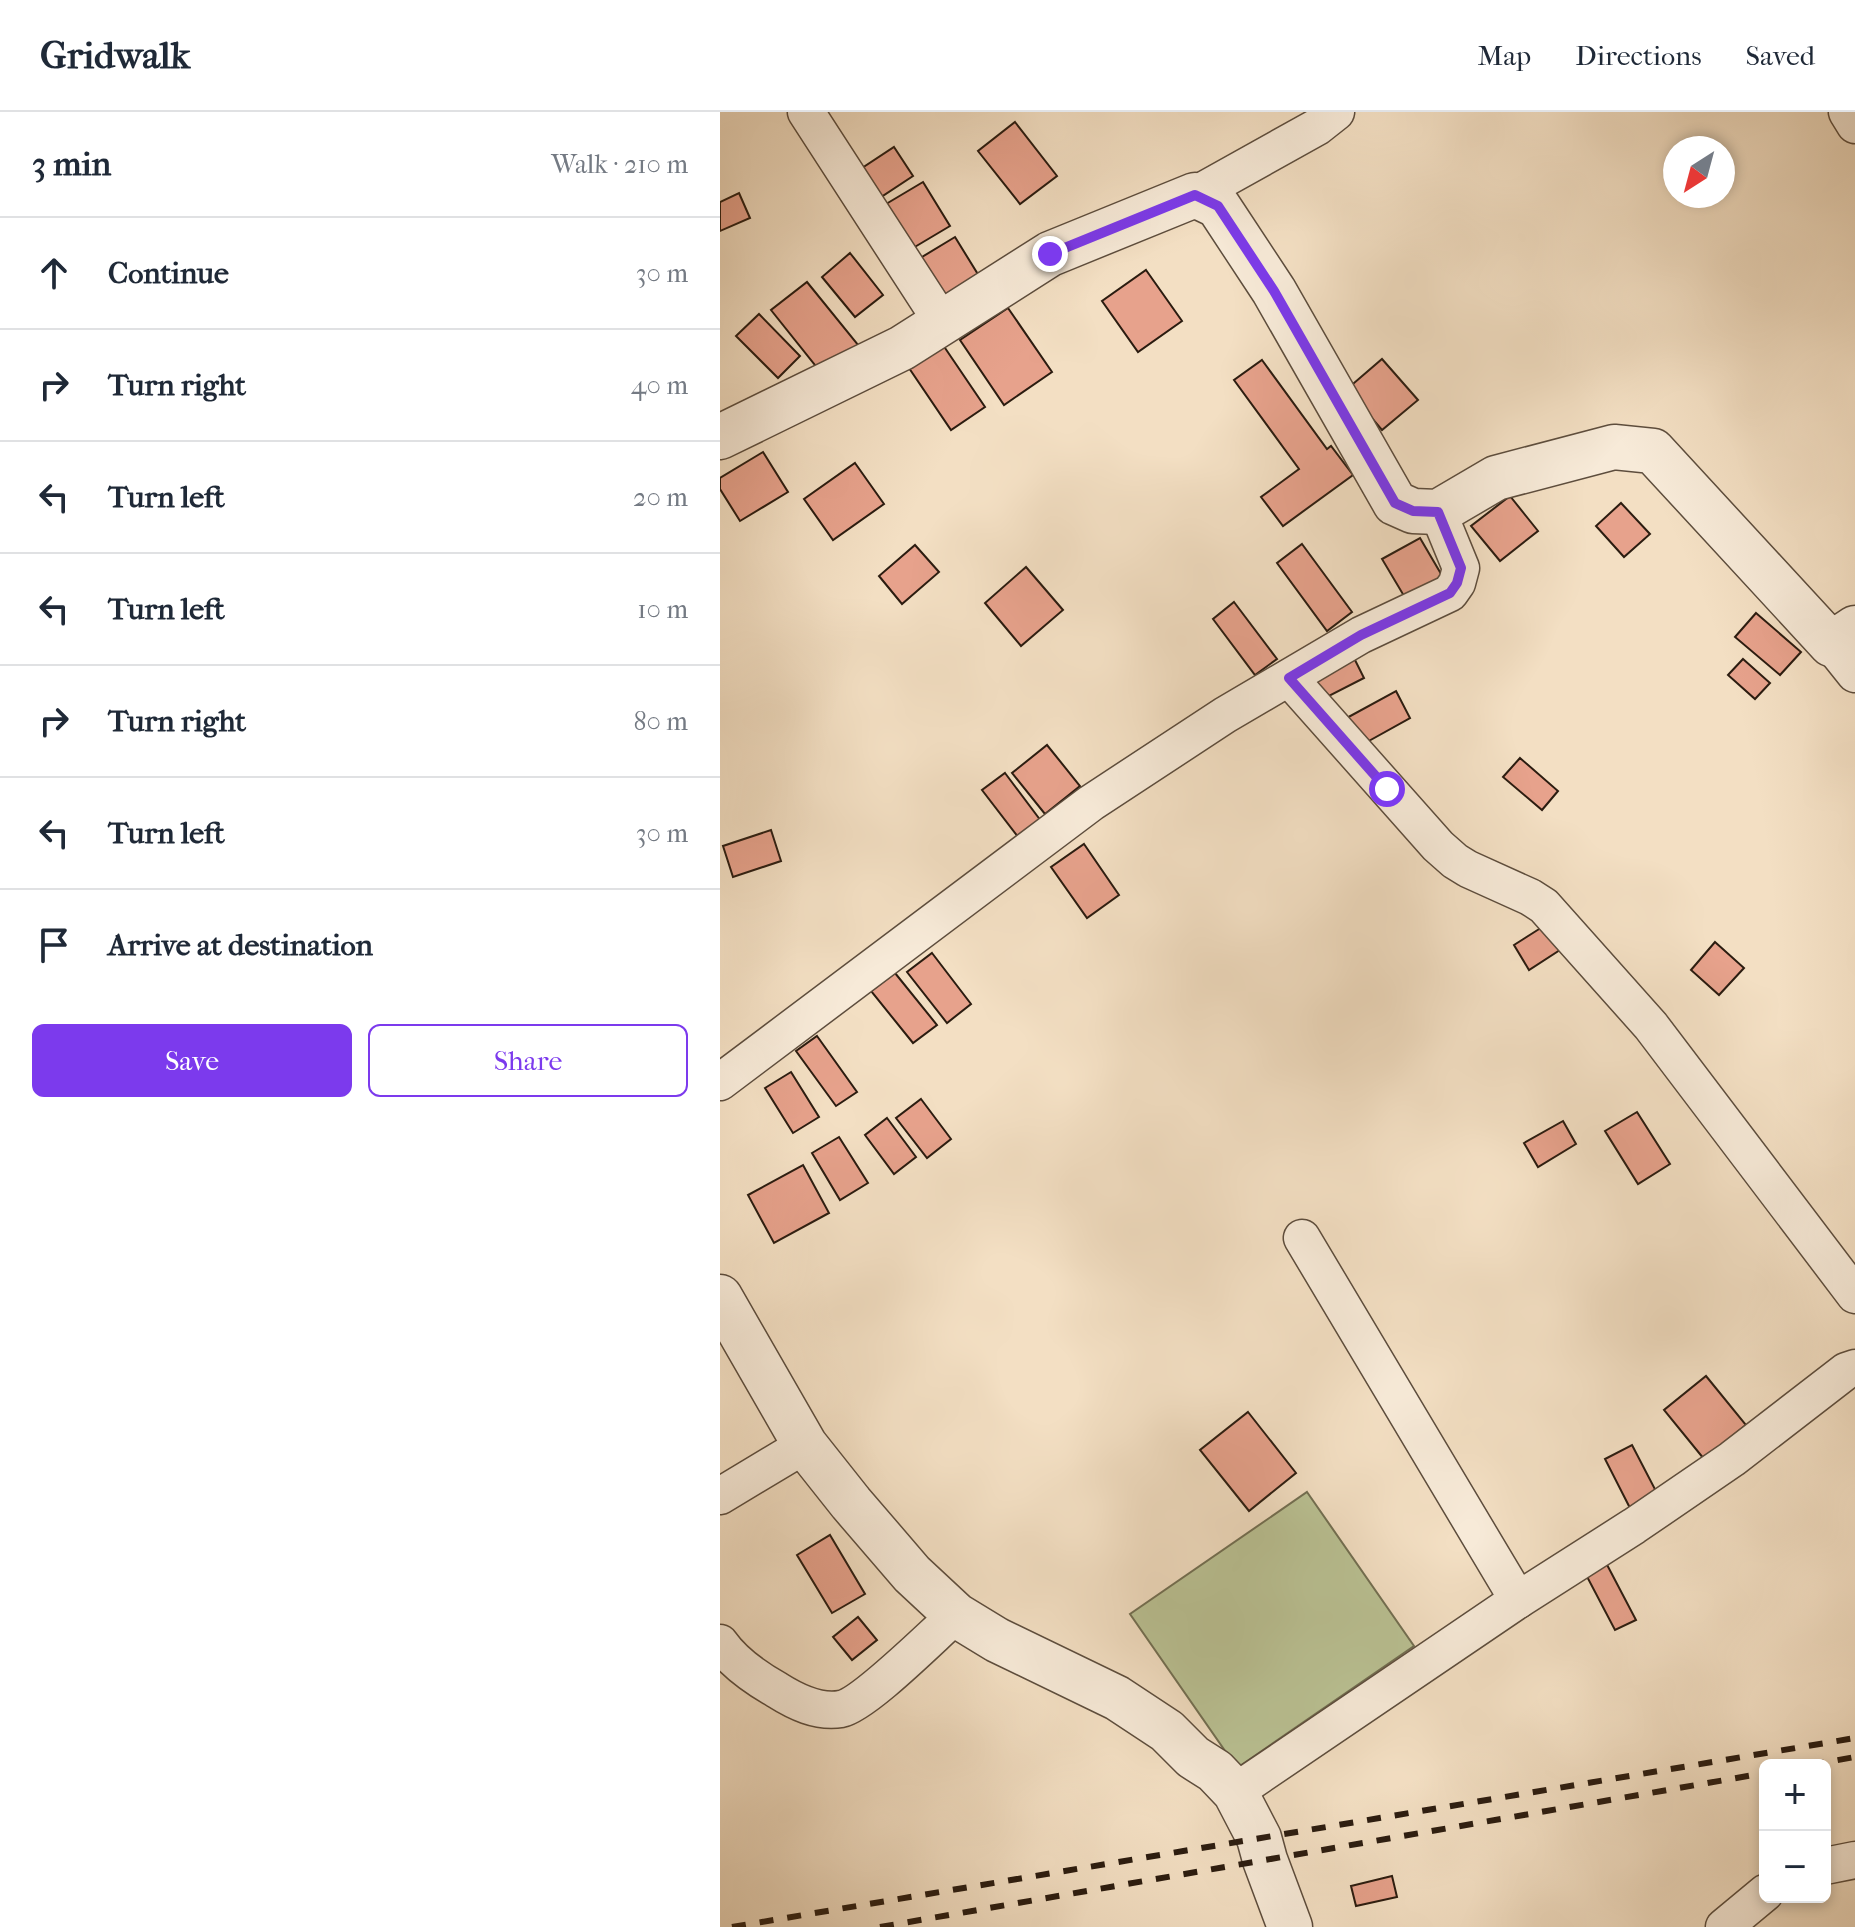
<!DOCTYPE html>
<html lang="en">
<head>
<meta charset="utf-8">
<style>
  :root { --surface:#fff; --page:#f6f6f7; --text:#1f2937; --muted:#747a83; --line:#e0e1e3; --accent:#7c3aed }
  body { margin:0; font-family:"IM FELL French Canon",serif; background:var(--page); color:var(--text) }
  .controls { position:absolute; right:24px; bottom:24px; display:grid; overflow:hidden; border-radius:12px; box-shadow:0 4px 12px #0003 }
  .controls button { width:72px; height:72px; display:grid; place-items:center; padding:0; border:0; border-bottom:2px solid var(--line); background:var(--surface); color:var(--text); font:40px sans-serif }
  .compass { position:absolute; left:943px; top:24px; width:72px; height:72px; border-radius:50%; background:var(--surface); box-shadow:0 4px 12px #0003; rotate:216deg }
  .stop { position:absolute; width:24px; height:24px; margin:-18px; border:6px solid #7c3aed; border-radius:50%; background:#fff }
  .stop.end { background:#7c3aed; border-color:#fff; box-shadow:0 2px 8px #0008 }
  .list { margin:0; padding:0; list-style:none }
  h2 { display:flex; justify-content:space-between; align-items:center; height:104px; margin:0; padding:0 32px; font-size:34px }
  h2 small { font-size:26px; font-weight:400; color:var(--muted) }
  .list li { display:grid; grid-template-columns:52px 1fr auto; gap:24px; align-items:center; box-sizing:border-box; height:112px; padding:0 32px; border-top:2px solid var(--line) }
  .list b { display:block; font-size:30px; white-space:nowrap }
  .list em { font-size:26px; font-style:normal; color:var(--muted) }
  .actions { display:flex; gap:16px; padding:24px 32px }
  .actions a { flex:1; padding:18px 0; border:2px solid var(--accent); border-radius:12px; text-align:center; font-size:28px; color:var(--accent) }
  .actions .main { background:var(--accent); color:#fff }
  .icon { flex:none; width:44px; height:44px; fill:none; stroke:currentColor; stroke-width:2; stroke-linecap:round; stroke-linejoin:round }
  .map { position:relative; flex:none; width:1135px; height:1815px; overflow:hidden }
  header { display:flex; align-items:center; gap:48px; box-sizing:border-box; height:112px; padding:0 40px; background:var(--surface); border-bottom:2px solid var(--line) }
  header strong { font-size:38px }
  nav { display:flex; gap:44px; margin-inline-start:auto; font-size:28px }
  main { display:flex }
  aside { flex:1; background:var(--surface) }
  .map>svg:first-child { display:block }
  .green { fill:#bac294; stroke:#726f52; stroke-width:2 }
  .building { fill:#e7a28c; stroke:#2b1c10; stroke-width:2 }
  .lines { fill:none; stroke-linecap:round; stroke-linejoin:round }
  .minor-casing { stroke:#5d4d3d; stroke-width:39 }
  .tertiary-casing { stroke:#5d4d3d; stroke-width:47 }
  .minor { stroke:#f7ead8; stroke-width:36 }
  .tertiary { stroke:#f7ead8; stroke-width:44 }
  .rail { stroke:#2b1c10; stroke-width:6; stroke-dasharray:14 14; stroke-linecap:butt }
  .route { stroke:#7c3aed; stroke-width:10 }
</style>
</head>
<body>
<header>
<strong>Gridwalk</strong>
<nav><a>Map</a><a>Directions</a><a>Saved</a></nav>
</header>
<main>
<aside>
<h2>3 min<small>Walk · 210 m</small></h2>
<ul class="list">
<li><svg class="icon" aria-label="ahead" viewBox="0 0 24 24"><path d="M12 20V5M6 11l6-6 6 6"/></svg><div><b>Continue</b></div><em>30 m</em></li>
<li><svg class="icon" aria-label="right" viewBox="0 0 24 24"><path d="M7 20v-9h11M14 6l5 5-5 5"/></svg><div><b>Turn right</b></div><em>40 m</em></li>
<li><svg class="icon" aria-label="left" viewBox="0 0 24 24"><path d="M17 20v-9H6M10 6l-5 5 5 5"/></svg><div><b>Turn left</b></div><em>20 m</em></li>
<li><svg class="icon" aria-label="left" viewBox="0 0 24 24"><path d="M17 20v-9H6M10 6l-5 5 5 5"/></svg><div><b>Turn left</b></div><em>10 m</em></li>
<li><svg class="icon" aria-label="right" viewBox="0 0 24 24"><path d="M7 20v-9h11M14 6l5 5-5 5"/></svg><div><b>Turn right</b></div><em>80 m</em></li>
<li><svg class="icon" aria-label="left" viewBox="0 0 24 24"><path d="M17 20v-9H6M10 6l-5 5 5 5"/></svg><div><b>Turn left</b></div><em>30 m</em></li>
<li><svg class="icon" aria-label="arrive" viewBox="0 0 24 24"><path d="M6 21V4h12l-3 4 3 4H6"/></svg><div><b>Arrive at destination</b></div></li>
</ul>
<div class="actions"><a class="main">Save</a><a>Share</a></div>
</aside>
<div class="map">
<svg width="1135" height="1815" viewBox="0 0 1135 1815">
  <rect width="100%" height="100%" fill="#f3dfc3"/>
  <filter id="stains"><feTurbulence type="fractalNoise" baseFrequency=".0025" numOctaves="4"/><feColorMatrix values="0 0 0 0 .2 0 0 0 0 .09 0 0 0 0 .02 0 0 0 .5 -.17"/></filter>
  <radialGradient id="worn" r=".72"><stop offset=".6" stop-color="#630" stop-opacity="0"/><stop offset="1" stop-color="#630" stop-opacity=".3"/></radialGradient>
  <!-- green -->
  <polygon class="green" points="587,1380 694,1534 517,1656 410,1502"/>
  <!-- building -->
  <g class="building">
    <polygon points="295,10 337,64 300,92 258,39"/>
    <polygon points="174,35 193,64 155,89 136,60"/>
    <polygon points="203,70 230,114 188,139 161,95"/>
    <polygon points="19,81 30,106 0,119 0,90"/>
    <polygon points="235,125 259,164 221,188 197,148"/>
    <polygon points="130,141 163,183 135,205 102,165"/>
    <polygon points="426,158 462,209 418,240 382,189"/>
    <polygon points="87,170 139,234 103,263 51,198"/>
    <polygon points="288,196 332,260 284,293 240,228"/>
    <polygon points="39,202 80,244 58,266 16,224"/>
    <polygon points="223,233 265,295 231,318 189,256"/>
    <polygon points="662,247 698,288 662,318 627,277"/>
    <polygon points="542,248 607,337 611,334 633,363 563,414 541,385 579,357 514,268"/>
    <polygon points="43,340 68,380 20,409 0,377 0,366"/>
    <polygon points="135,351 164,392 113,428 84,387"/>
    <polygon points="790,384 818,419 780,449 751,414"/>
    <polygon points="901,391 930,422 904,445 876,414"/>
    <polygon points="700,426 724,467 687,489 662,447"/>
    <polygon points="582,432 632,500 607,519 557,451"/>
    <polygon points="195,433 219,460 182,492 159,464"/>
    <polygon points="306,455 343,498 301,534 265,491"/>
    <polygon points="514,490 557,547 535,563 493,507"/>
    <polygon points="1036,501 1081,540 1060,563 1015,525"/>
    <polygon points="631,540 644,566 605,586 592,561"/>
    <polygon points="1023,547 1050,571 1035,587 1008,563"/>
    <polygon points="676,579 690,606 638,635 623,608"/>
    <polygon points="327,633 360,674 325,702 292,661"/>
    <polygon points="800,646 838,679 822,698 783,665"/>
    <polygon points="285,661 324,713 302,730 262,678"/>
    <polygon points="51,718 61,749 13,765 3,734"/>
    <polygon points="364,732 399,783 367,806 331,755"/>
    <polygon points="827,812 843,836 809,858 794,833"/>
    <polygon points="995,830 1024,856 999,883 971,858"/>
    <polygon points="212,841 251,892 227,911 187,860"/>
    <polygon points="175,861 217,913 193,931 151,879"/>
    <polygon points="97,924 137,980 116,994 76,939"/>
    <polygon points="71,960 99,1005 73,1021 45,976"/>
    <polygon points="201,987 231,1027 207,1046 176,1006"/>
    <polygon points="917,1000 950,1052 918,1072 885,1019"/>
    <polygon points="167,1006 196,1045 174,1062 145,1023"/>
    <polygon points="843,1009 856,1032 818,1055 804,1031"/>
    <polygon points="119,1025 148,1071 120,1088 92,1041"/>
    <polygon points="83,1053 109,1101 54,1131 28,1083"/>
    <polygon points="986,1264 1026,1313 984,1347 944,1298"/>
    <polygon points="528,1300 576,1361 529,1399 480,1338"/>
    <polygon points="912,1333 938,1383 911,1398 885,1347"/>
    <polygon points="110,1423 145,1482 112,1501 77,1443"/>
    <polygon points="884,1447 916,1508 895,1518 863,1457"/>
    <polygon points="138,1505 157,1528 132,1548 113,1525"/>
    <polygon points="672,1764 677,1785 636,1794 631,1774"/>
  </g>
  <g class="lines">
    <!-- minor casing -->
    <g class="minor-casing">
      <g id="minor">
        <polyline points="86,0 222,210"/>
        <polyline points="1127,0 1135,13"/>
        <polyline points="475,83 597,15 616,0"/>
        <polyline points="1111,532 1135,562"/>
        <polyline points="569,566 718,734 735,749 748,757 810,785 824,794 931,914 1135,1183"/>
        <polyline points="0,970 371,691 505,603 641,523 730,481 737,471 741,456 718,400"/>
        <polyline points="582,1126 798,1488"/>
        <polyline points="0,1384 85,1333"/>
        <path d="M0,1531C14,1551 36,1566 57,1578C76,1590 98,1601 121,1597C145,1592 214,1522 236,1503"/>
        <polyline points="515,1680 798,1488 914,1414 1012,1347 1126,1259 1135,1256"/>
        <polyline points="1105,1754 1135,1748"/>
        <polyline points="1004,1815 1045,1781"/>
      </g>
    </g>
    <!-- tertiary casing -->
    <g class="tertiary-casing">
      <g id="tertiary">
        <polyline points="0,325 182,236 330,142 475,83 498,94 554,179 675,391 693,399 718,400 776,366 894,335 933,339 1111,532 1135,516"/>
        <polyline points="0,1185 85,1333 131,1391 192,1462 236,1503 277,1528 397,1586 447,1619 473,1645 495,1659 515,1680 539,1726 545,1748 570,1815"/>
      </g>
    </g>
    <!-- minor -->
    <use href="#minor" class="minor"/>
    <!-- tertiary -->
    <use href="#tertiary" class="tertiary"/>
    <!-- rail -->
    <g class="rail">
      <polyline points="1090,1653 1135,1645"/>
      <polyline points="12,1815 1135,1626"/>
      <polyline points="160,1815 1045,1661"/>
    </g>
  </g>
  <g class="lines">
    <!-- route -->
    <polyline class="route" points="330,142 475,83 498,94 554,179 675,391 693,399 718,400 741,456 737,471 730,481 641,523 569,566 667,677"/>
  </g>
  <rect width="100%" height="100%" filter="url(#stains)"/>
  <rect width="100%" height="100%" fill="url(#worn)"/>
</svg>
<div class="controls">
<button>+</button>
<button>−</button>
</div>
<svg class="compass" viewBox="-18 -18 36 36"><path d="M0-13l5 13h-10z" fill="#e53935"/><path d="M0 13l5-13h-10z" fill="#747a83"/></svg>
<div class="stop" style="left:667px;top:677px"></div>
<div class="stop end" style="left:330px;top:142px"></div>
</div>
</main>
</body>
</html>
